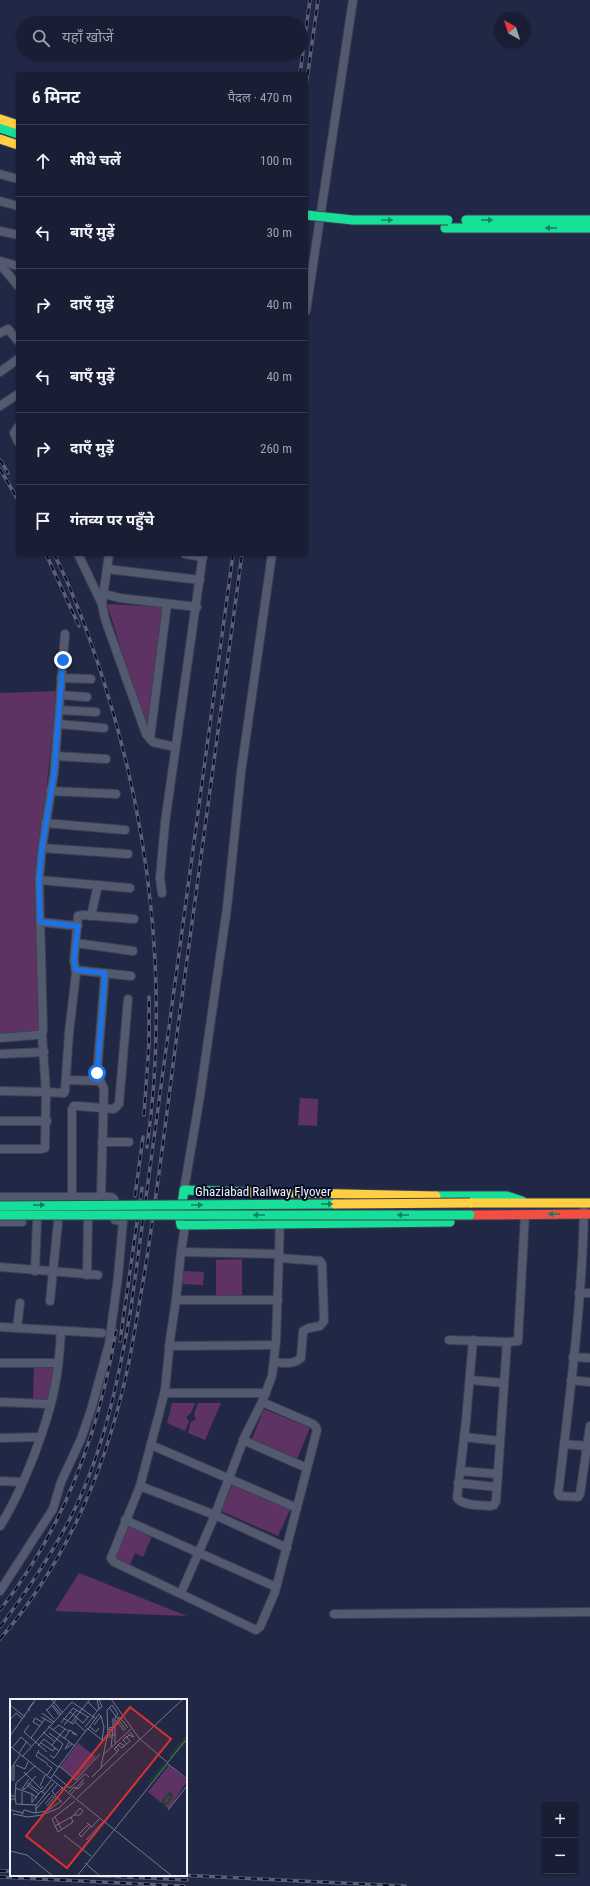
<!DOCTYPE html>
<html lang="hi">
<head>
<meta charset="utf-8">
<style>
  :root { --surface:#191e34; --page:#22273c; --text:#f1f3f6; --muted:#9fa2ac; --line:#373c4f }
  body { margin:0; font-family:"Roboto Condensed","Noto Sans Devanagari",sans-serif; background:var(--page); color:var(--text) }
  .controls { position:absolute; right:12px; bottom:12px; display:grid; overflow:hidden; border-radius:4px; box-shadow:0 1px 3px #0004 }
  .controls button { width:36px; height:36px; display:grid; place-items:center; padding:0; border:0; border-bottom:1px solid var(--line); background:var(--surface); color:var(--text); font:20px sans-serif }
  .compass { position:absolute; left:494px; top:12px; width:36px; height:36px; border-radius:50%; background:var(--surface); box-shadow:0 1px 3px #0004; rotate:321deg }
  .stop { position:absolute; width:12px; height:12px; margin:-9px; border:3px solid #1a73e8; border-radius:50%; background:#fff }
  .stop.end { background:#1a73e8; border-color:#fff; box-shadow:0 1px 4px #0008 }
  .list { margin:0; padding:0; list-style:none }
  h2 { display:flex; justify-content:space-between; align-items:center; height:52px; margin:0; padding:0 16px; font-size:17px }
  h2 small { font-size:13px; font-weight:400; color:var(--muted) }
  .list li { display:grid; grid-template-columns:26px 1fr auto; gap:12px; align-items:center; box-sizing:border-box; height:72px; padding:0 16px; border-top:1px solid var(--line) }
  .list b { display:block; font-size:15px; white-space:nowrap }
  .list em { font-size:13px; font-style:normal; color:var(--muted) }
  .icon { flex:none; width:22px; height:22px; fill:none; stroke:currentColor; stroke-width:2; stroke-linecap:round; stroke-linejoin:round }
  .map { position:relative; flex:none; width:590px; height:1886px; overflow:hidden }
  .search { position:absolute; background:var(--surface); box-shadow:0 1px 3px #0004; left:16px; top:16px; width:292px; height:44px; display:flex; align-items:center; gap:10px; box-sizing:border-box; padding:0 14px; border-radius:22px; color:var(--muted); font-size:15px }
  .panel { position:absolute; background:var(--surface); box-shadow:0 1px 3px #0004; left:16px; top:72px; width:292px; height:484px; border-radius:4px }
  .map>svg:first-child { display:block }
  .green { fill:#5e3263 }
  .lines { fill:none; stroke-linecap:round; stroke-linejoin:round }
  .street-casing { stroke:#3c4054; stroke-width:10 }
  .fast-casing { stroke:#3c4054; stroke-width:11 }
  .slow-casing { stroke:#3c4054; stroke-width:11 }
  .jam-casing { stroke:#3c4054; stroke-width:11 }
  .street { stroke:#535a70; stroke-width:8 }
  .fast { stroke:#16e098; stroke-width:9 }
  .slow { stroke:#ffcf43; stroke-width:9 }
  .jam { stroke:#f24e42; stroke-width:9 }
  .rail-casing { stroke:#5a5f75; stroke-width:3.5 }
  .rail { stroke:#060d24; stroke-width:2; stroke-dasharray:6; stroke-linecap:butt }
  .fast-bridge-casing { stroke:#3c4054; stroke-width:11; stroke-linecap:butt }
  .slow-bridge-casing { stroke:#3c4054; stroke-width:11; stroke-linecap:butt }
  .fast-bridge { stroke:#16e098; stroke-width:9 }
  .slow-bridge { stroke:#ffcf43; stroke-width:9 }
  .oneway { fill:#0f8164 }
  .route { stroke:#1a73e8; stroke-width:5 }
  .labels { text-anchor:middle; stroke-width:4; stroke-linejoin:round; paint-order:stroke }
  .street-label { font-size:13px; fill:#eff2f9; stroke:#060d24 }
  .inset-river { fill:none; stroke:#174725; stroke-width:2 }
  .inset-road { fill:none; stroke:#73798e; stroke-width:1 }
  .view { fill:#d73232; fill-opacity:0.15; stroke:#d73232; stroke-width:2 }
  .inset-edge { fill:none; stroke:#eff2f9; stroke-width:2 }
</style>
</head>
<body>
<div class="map">
<svg width="590" height="1886" viewBox="0 0 590 1886">
  <rect width="100%" height="100%" fill="#212846"/>
  <!-- green -->
  <g class="green">
    <polygon points="107,604 163,607 148,721 145,725"/>
    <polygon points="57,691 43,821 35,918 41,1030 0,1034 0,693"/>
    <polygon points="300,1098 318,1099 317,1126 298,1125"/>
    <polygon points="242,1259 242,1297 216,1297 216,1260"/>
    <polygon points="182,1271 204,1272 203,1285 181,1284"/>
    <polygon points="34,1365 56,1366 48,1401 33,1401"/>
    <polygon points="172,1403 195,1403 191,1413 186,1417 189,1421 185,1431 167,1423"/>
    <polygon points="198,1403 221,1403 205,1440 188,1433 191,1422 196,1419 194,1414"/>
    <polygon points="264,1409 310,1428 297,1459 251,1441"/>
    <polygon points="232,1485 290,1510 278,1536 221,1511"/>
    <polygon points="127,1526 152,1536 143,1557 135,1553 130,1565 114,1559"/>
    <polygon points="79,1573 187,1616 55,1611"/>
  </g>
  <g class="lines">
    <!-- street casing -->
    <g class="street-casing">
      <g id="street">
        <polyline points="0,174 18,179"/>
        <polyline points="0,201 18,206"/>
        <polyline points="0,231 18,235"/>
        <polyline points="0,261 18,266"/>
        <polyline points="0,264 18,286"/>
        <polyline points="306,311 353,0"/>
        <polyline points="0,333 8,329 18,341"/>
        <polyline points="0,372 18,359"/>
        <polyline points="0,406 18,394"/>
        <polyline points="18,427 14,433 18,442"/>
        <polyline points="78,554 102,604"/>
        <polyline points="109,554 102,604 105,619 146,734 153,742 175,747"/>
        <polyline points="185,554 203,557"/>
        <polyline points="107,569 200,580"/>
        <polyline points="104,594 120,598 197,607"/>
        <polyline points="61,678 91,679"/>
        <polyline points="60,695 87,697"/>
        <polyline points="59,710 96,712"/>
        <polyline points="58,724 104,728"/>
        <polyline points="150,739 167,604"/>
        <polyline points="55,756 106,759"/>
        <polyline points="50,791 116,794"/>
        <polyline points="45,823 125,830"/>
        <polyline points="42,848 128,854"/>
        <polyline points="39,880 130,888"/>
        <polyline points="162,893 160,878 165,823 203,554"/>
        <polyline points="91,916 98,885"/>
        <polyline points="40,922 78,926"/>
        <polyline points="76,943 133,951"/>
        <polyline points="76,970 131,976"/>
        <polyline points="0,1038 36,1035 42,1034 43,1031 39,880 42,848 54,773 65,634"/>
        <polyline points="0,1054 44,1052"/>
        <polyline points="66,1080 100,1081"/>
        <polyline points="0,1091 46,1092 42,1034"/>
        <polyline points="0,1121 47,1121"/>
        <polyline points="102,1142 129,1142"/>
        <polyline points="0,1149 41,1149 45,1148 46,1092 64,1093 65,1091 69,1033 76,973 74,960 78,916 83,915 134,919"/>
        <polyline points="184,1190 200,1096 227,908 241,772 272,554"/>
        <polyline points="72,1196 72,1109 74,1106 78,1106 114,1109 119,1104 128,999"/>
        <polyline points="101,1196 104,1089 97,1073 105,973"/>
        <polyline points="0,1197 111,1197 114,1199 113,1209"/>
        <path d="M584,1210C582,1303 570,1395 559,1487L558,1493L560,1496L578,1497L580,1494L590,1426"/>
        <polyline points="0,1222 22,1222"/>
        <polyline points="185,1226 181,1252 176,1300 170,1340 165,1391 140,1486 111,1558 114,1562 256,1630 260,1627 275,1592 317,1430 316,1427 313,1424 262,1402"/>
        <polyline points="181,1252 279,1254 280,1219"/>
        <polyline points="0,1267 98,1275"/>
        <polyline points="35,1271 37,1222"/>
        <polyline points="87,1275 88,1222"/>
        <polyline points="579,1293 590,1293"/>
        <polyline points="176,1300 278,1300"/>
        <polyline points="50,1301 58,1222"/>
        <polyline points="0,1327 102,1333"/>
        <polyline points="17,1328 20,1303"/>
        <polyline points="449,1340 507,1342 518,1341 525,1214"/>
        <path d="M473,1340L466,1421L457,1498C463,1506 480,1505 490,1506L494,1505L496,1501L507,1342"/>
        <polyline points="169,1346 275,1345"/>
        <polyline points="573,1357 590,1358"/>
        <path d="M274,1362C285,1363 293,1365 301,1358L303,1331L309,1328L320,1326L324,1321L322,1264L320,1261L279,1258"/>
        <polyline points="0,1363 58,1363"/>
        <polyline points="470,1380 504,1383"/>
        <polyline points="571,1380 590,1382"/>
        <polyline points="164,1393 266,1393"/>
        <polyline points="0,1402 50,1404"/>
        <polyline points="464,1437 500,1441"/>
        <polyline points="0,1438 40,1437"/>
        <polyline points="243,1440 307,1468"/>
        <polyline points="564,1444 587,1446"/>
        <polyline points="151,1445 297,1508"/>
        <polyline points="460,1471 498,1474"/>
        <polyline points="0,1481 22,1482"/>
        <polyline points="458,1483 497,1487"/>
        <polyline points="140,1486 215,1515 287,1548"/>
        <polyline points="125,1520 276,1587"/>
        <path d="M0,1526C23,1490 49,1422 56,1380C59,1364 60,1348 61,1331"/>
        <polyline points="0,1591 53,1509 61,1482 81,1439 91,1410 109,1344 118,1277 123,1221 115,1220"/>
        <polyline points="181,1593 215,1515 245,1436 262,1402 272,1376 276,1341 279,1254"/>
        <polyline points="334,1614 590,1612"/>
      </g>
    </g>
    <!-- fast casing -->
    <g class="fast-casing">
      <g id="fast">
        <polyline points="0,128 18,134"/>
        <polyline points="466,220 590,220"/>
        <polyline points="445,228 590,228"/>
        <polyline points="249,1192 184,1190 180,1219 181,1225 450,1222"/>
        <polyline points="436,1196 507,1196 522,1201"/>
      </g>
    </g>
    <!-- slow casing -->
    <g class="slow-casing">
      <g id="slow">
        <polyline points="0,119 18,125"/>
        <polyline points="0,139 18,145"/>
        <polyline points="249,1192 436,1196"/>
        <polyline points="470,1203 590,1203"/>
      </g>
    </g>
    <!-- jam casing -->
    <g class="jam-casing">
      <polyline id="jam" points="470,1215 590,1214"/>
    </g>
    <!-- street -->
    <use href="#street" class="street"/>
    <!-- fast -->
    <use href="#fast" class="fast"/>
    <!-- slow -->
    <use href="#slow" class="slow"/>
    <!-- jam -->
    <use href="#jam" class="jam"/>
    <!-- rail casing -->
    <g class="rail-casing">
      <g id="rail">
        <polyline points="300,74 310,0"/>
        <polyline points="306,87 318,0"/>
        <polyline points="0,460 8,473"/>
        <polyline points="0,469 18,500"/>
        <polyline points="46,554 79,626"/>
        <path d="M54,554C75,595 90,638 104,682C151,831 169,991 147,1147"/>
        <polyline points="144,1115 149,1043 149,997"/>
        <polyline points="135,1196 143,1137"/>
        <polyline points="120,1341 142,1188"/>
        <path d="M0,1610C64,1529 99,1432 116,1331"/>
        <path d="M0,1627C24,1595 46,1563 65,1528C102,1461 118,1383 131,1308L233,554"/>
        <path d="M0,1639C66,1563 106,1468 127,1371C133,1344 137,1315 142,1288C157,1199 167,1109 179,1019C200,864 221,709 242,554"/>
        <polyline points="0,1871 11,1871"/>
        <polyline points="85,1875 187,1880"/>
        <polyline points="179,1875 405,1886"/>
        <polyline points="0,1877 184,1886"/>
      </g>
    </g>
    <!-- rail -->
    <use href="#rail" class="rail"/>
    <!-- fast-bridge casing -->
    <g class="fast-bridge-casing">
      <g id="fast-bridge">
        <polyline points="306,215 353,220 448,220"/>
        <polyline points="0,1206 335,1204"/>
        <polyline points="0,1215 470,1215"/>
      </g>
    </g>
    <!-- slow-bridge casing -->
    <g class="slow-bridge-casing">
      <polyline id="slow-bridge" points="335,1204 470,1203"/>
    </g>
    <!-- fast-bridge -->
    <use href="#fast-bridge" class="fast-bridge"/>
    <!-- slow-bridge -->
    <use href="#slow-bridge" class="slow-bridge"/>
  </g>
  <!-- one-way arrows -->
  <defs><path id="oneway-solid" d="M-6-.8H1V-3.2L6.5 0L1 3.2V.8H-6Z"/></defs>
  <g class="oneway">
    <use href="#oneway-solid" transform="translate(387 220)"/>
    <use href="#oneway-solid" transform="translate(487 220)"/>
    <use href="#oneway-solid" transform="translate(551 228) rotate(-180)"/>
    <use href="#oneway-solid" transform="translate(327 1204)"/>
    <use href="#oneway-solid" transform="translate(39 1205)"/>
    <use href="#oneway-solid" transform="translate(197 1205)"/>
    <use href="#oneway-solid" transform="translate(554 1214) rotate(-180)"/>
    <use href="#oneway-solid" transform="translate(259 1215) rotate(180)"/>
    <use href="#oneway-solid" transform="translate(403 1215) rotate(180)"/>
  </g>
  <g class="lines">
    <!-- route -->
    <polyline class="route" points="63,660 54,773 42,848 39,880 40,922 78,926 74,960 76,970 105,973 97,1073"/>
  </g>
  <g class="labels">
    <!-- street labels -->
    <g class="street-label">
      <text x="263" y="1196">Ghaziabad Railway Flyover</text>
    </g>
  </g>
  <!-- overview -->
  <g transform="translate(10 1699)">
    <rect width="177" height="177" fill="#212846"/>
    <path d="M68,44L86,58L66,80L50,68ZM159,66L177,82L159,110L138,93Z" fill="#5e3263"/>
    <path class="inset-river" d="M160,58L177,37M139,84L156,64M160,94L162,97L158,104L154,105L153,101Z"/>
    <path class="inset-road" d="M41,0L53,14M101,0L129,39L158,64M78,3L87,12M0,6L15,18M43,6L51,15M42,7L50,17M99,8L116,31M36,10L44,20M89,10L92,8L89,0M37,11L47,0M20,12L18,10L26,0M60,13L73,24L79,17M32,14L44,23M83,17L89,10L87,0M31,18L42,24M53,19L63,25L67,20M108,19L110,18L118,29M0,21L6,14L13,20M106,21L114,32M65,23L75,32M51,24L63,9L78,18M61,24L80,0M19,26L14,33L37,53M54,26L67,11M84,26L91,17L94,28L92,41L78,30L89,15L91,17M30,27L23,23L25,19L32,23M38,27L65,47M75,28L84,17M80,28L86,33L89,29M99,29L103,28V19M98,30L103,31L101,48M43,31L49,26L55,30M33,33L45,43M106,36H98L97,11L102,6L108,15M0,37L24,3M21,39L35,20M54,40L60,31L67,36L62,34M59,43L55,50L62,45M31,44L43,52L45,49M105,44V19L108,15M117,45L113,41L115,39L117,38L119,36L120,34H121L124,38L119,36M42,46L55,30L59,32M108,46L112,49L120,42L116,37M0,47L162,177M28,47L34,40L49,52L53,45L39,34M2,49L11,38L21,47M29,51L26,57L38,65M28,53L48,68M108,53L104,50L110,44L115,47M9,54L17,42M94,55L121,30M40,56L44,59L49,52M12,58L62,3L85,19M158,63L177,40M158,65L177,80M4,66V82M6,66L15,70L18,63M49,67L78,29M91,68L97,38H102M14,73L31,90L33,87M43,75L60,89L75,75L79,78M37,76L42,69L37,66M82,78L109,51L106,48M41,79L49,67L66,81L90,55M19,80L12,90H15L26,77M2,82V68L10,56M18,84L29,92M17,86L29,95M47,86L42,92L45,96L53,88M30,87L35,76M5,89L22,95M54,89L63,78M0,92L1,97H5L6,105L26,106V114M32,93L41,81M59,93L64,88L68,90L74,83M61,95L74,80M5,97L6,84L25,67M67,99L173,0M22,103L31,92L35,95M22,104V95L27,99M35,105L43,96M12,106V93M26,106L44,84M37,107L45,97L52,103M26,110L40,94M1,111L13,114M158,111L177,87M0,112L1,100H5M3,115L18,118L32,116L49,109L61,97M12,116L14,111L25,114L37,112L51,102M64,116H70L73,112L70,109M45,118L52,131M61,118L63,123L48,133L42,120L65,102M77,124L82,128L89,120M45,127L63,117L70,109M54,136L81,157M71,138L69,135L79,125M71,138L81,127M76,141L94,122M0,152L17,156L43,177M75,164L90,177M67,177L158,64"/>
    <path class="view" d="M120,8L161,40L57,169L16,137Z"/>
    <rect width="177" height="177" class="inset-edge"/>
  </g>
</svg>
<div class="controls">
<button>+</button>
<button>−</button>
</div>
<svg class="compass" viewBox="-18 -18 36 36"><path d="M0-13l5 13h-10z" fill="#e53935"/><path d="M0 13l5-13h-10z" fill="#9fa2ac"/></svg>
<div class="stop" style="left:97px;top:1073px"></div>
<div class="stop end" style="left:63px;top:660px"></div>
<div class="search"><svg class="icon" aria-label="search" viewBox="0 0 24 24"><circle cx="10" cy="10" r="6"/><path d="M15 15l6 6"/></svg>यहाँ खोजें</div>
<section class="panel">
<h2>6 मिनट<small>पैदल · 470 m</small></h2>
<ul class="list">
<li><svg class="icon" aria-label="ahead" viewBox="0 0 24 24"><path d="M12 20V5M6 11l6-6 6 6"/></svg><div><b>सीधे चलें</b></div><em>100 m</em></li>
<li><svg class="icon" aria-label="left" viewBox="0 0 24 24"><path d="M17 20v-9H6M10 6l-5 5 5 5"/></svg><div><b>बाएँ मुड़ें</b></div><em>30 m</em></li>
<li><svg class="icon" aria-label="right" viewBox="0 0 24 24"><path d="M7 20v-9h11M14 6l5 5-5 5"/></svg><div><b>दाएँ मुड़ें</b></div><em>40 m</em></li>
<li><svg class="icon" aria-label="left" viewBox="0 0 24 24"><path d="M17 20v-9H6M10 6l-5 5 5 5"/></svg><div><b>बाएँ मुड़ें</b></div><em>40 m</em></li>
<li><svg class="icon" aria-label="right" viewBox="0 0 24 24"><path d="M7 20v-9h11M14 6l5 5-5 5"/></svg><div><b>दाएँ मुड़ें</b></div><em>260 m</em></li>
<li><svg class="icon" aria-label="arrive" viewBox="0 0 24 24"><path d="M6 21V4h12l-3 4 3 4H6"/></svg><div><b>गंतव्य पर पहुँचे</b></div></li>
</ul>
</section>
</div>
</body>
</html>
